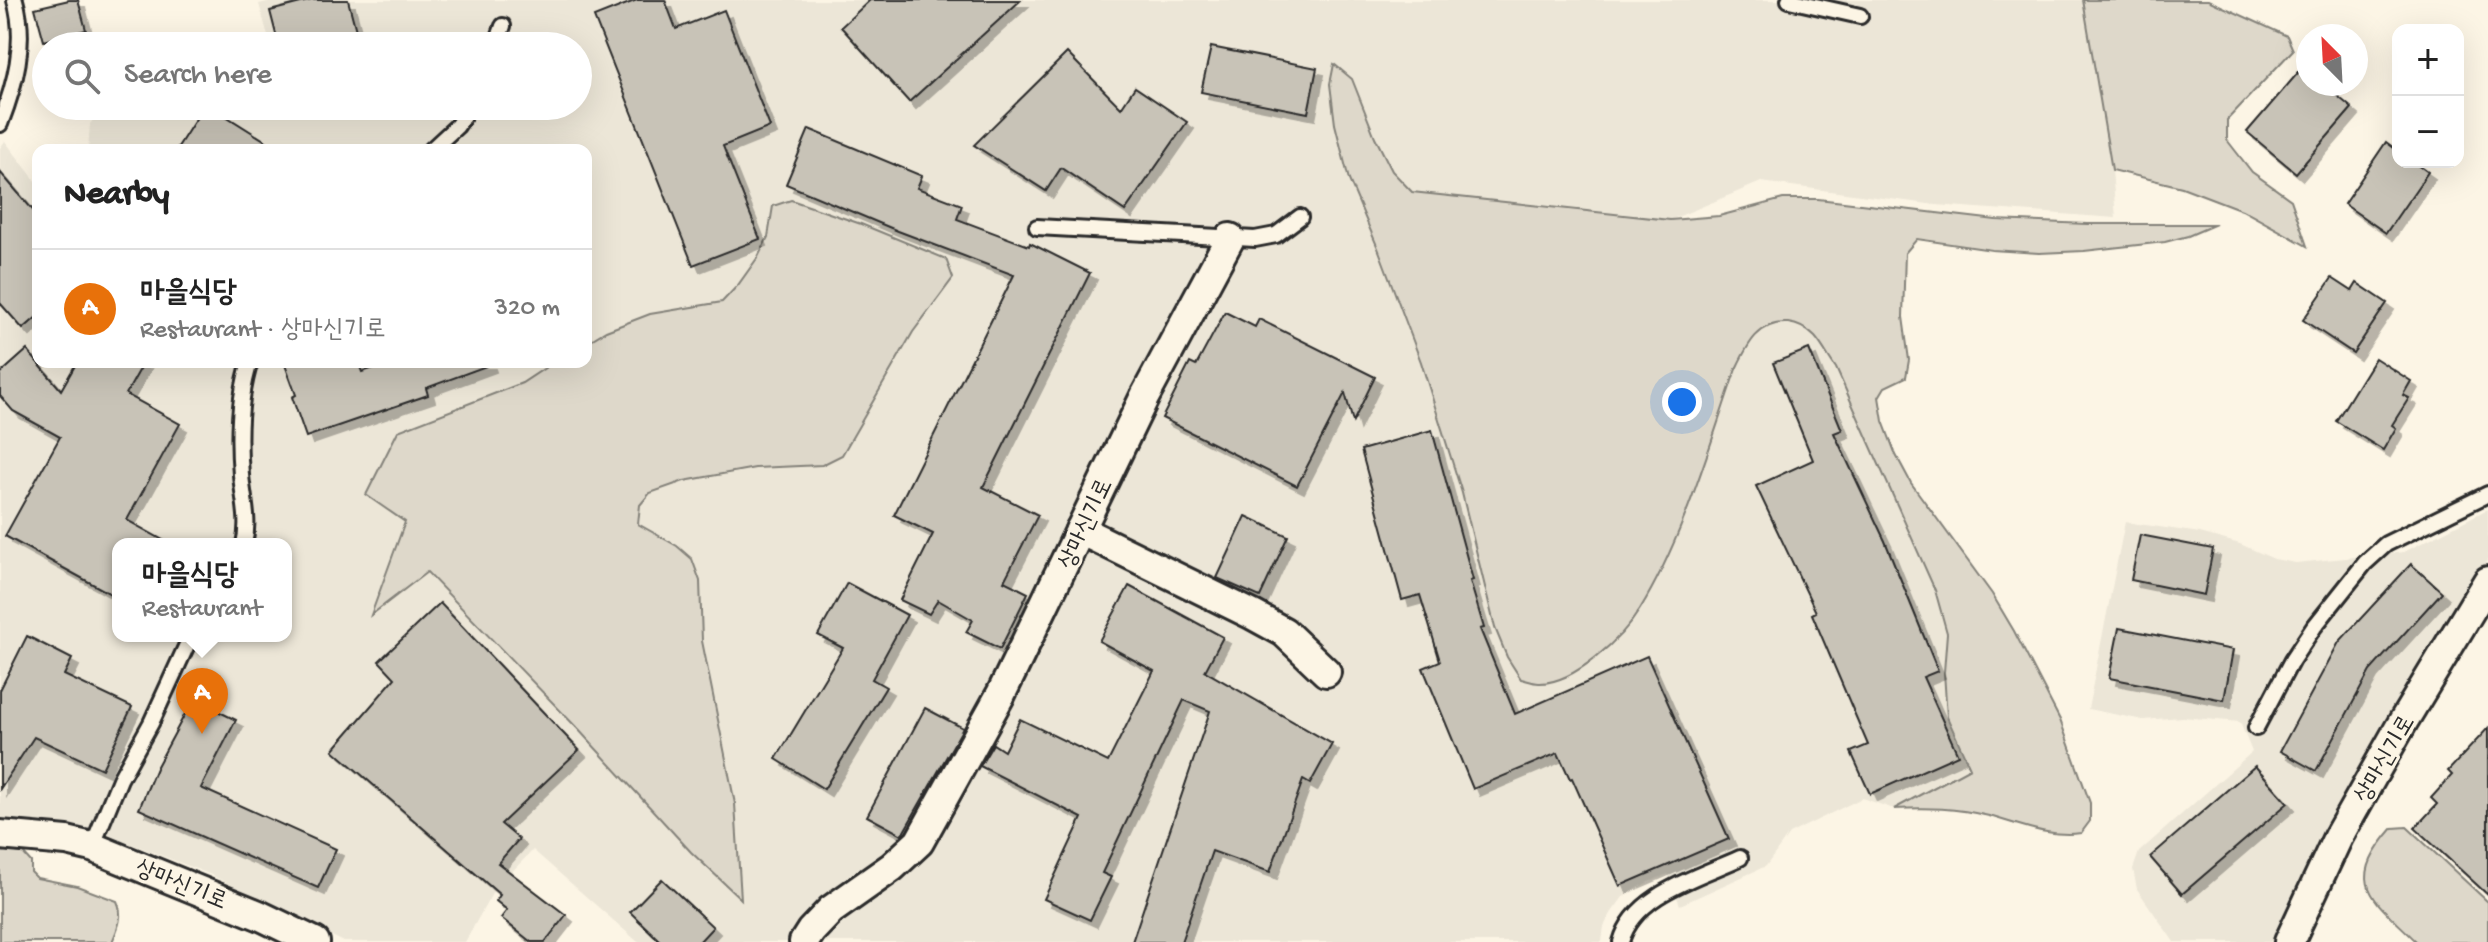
<!DOCTYPE html>
<html lang="en">
<head>
<meta charset="utf-8">
<style>
  :root { --surface:#fff; --page:#f6f6f6; --text:#222; --muted:#767676; --line:#e0e0e0; --accent:#1a73e8 }
  body { margin:0; font-family:"Gochi Hand","Poor Story",sans-serif; background:var(--page); color:var(--text) }
  .controls { position:absolute; right:24px; top:24px; display:grid; overflow:hidden; border-radius:16px; box-shadow:0 8px 32px #0002 }
  .controls button { width:72px; height:72px; display:grid; place-items:center; padding:0; border:0; border-bottom:2px solid var(--line); background:var(--surface); color:var(--text); font:40px sans-serif }
  .compass { position:absolute; left:2296px; top:24px; width:72px; height:72px; border-radius:50%; background:var(--surface); box-shadow:0 8px 32px #0002; rotate:336deg }
  .you { position:absolute; left:1682px; top:402px; width:28px; height:28px; margin:-20px; border:6px solid #fff; border-radius:50%; background:#1a73e8; box-shadow:0 0 0 12px #1a73e833 }
  .badge { display:grid; place-items:center; width:52px; height:52px; border-radius:50%; background:var(--accent); color:#fff; font-size:26px; font-weight:700 }
  .pin { position:absolute; translate:-50% -66px; filter:drop-shadow(0 2px 4px #0008) }
  .pin::after { content:''; position:absolute; top:42px; width:28px; height:24px; background:inherit; clip-path:polygon(0 0,100% 0,50% 100%) }
  .popup { position:absolute; left:112px; top:538px; width:180px; height:104px; box-sizing:border-box; display:grid; place-content:center; border-radius:16px; background:var(--surface); filter:drop-shadow(0 2px 6px #0005); font-size:26px; white-space:nowrap; color:var(--muted) }
  .popup b { font-size:30px; color:var(--text) }
  .popup::after { content:''; position:absolute; left:50%; top:100%; margin-left:-16px; border:16px solid transparent; border-top-color:var(--surface) }
  .list { margin:0; padding:0; list-style:none }
  h2 { display:flex; justify-content:space-between; align-items:center; height:104px; margin:0; padding:0 32px; font-size:34px }
  h2 small { font-size:26px; font-weight:400; color:var(--muted) }
  .list li { display:grid; grid-template-columns:52px 1fr auto; gap:24px; align-items:center; box-sizing:border-box; height:120px; padding:0 32px; border-top:2px solid var(--line) }
  .list b { display:block; font-size:30px; white-space:nowrap }
  .list p { margin:0; font-size:26px; white-space:nowrap; color:var(--muted) }
  .list em { font-size:26px; font-style:normal; color:var(--muted) }
  .icon { flex:none; width:44px; height:44px; fill:none; stroke:currentColor; stroke-width:2; stroke-linecap:round; stroke-linejoin:round }
  .map { position:relative; flex:none; width:2488px; height:942px; overflow:hidden }
  .search { position:absolute; background:var(--surface); box-shadow:0 8px 32px #0002; left:32px; top:32px; width:560px; height:88px; display:flex; align-items:center; gap:20px; box-sizing:border-box; padding:0 28px; border-radius:44px; color:var(--muted); font-size:30px }
  .panel { position:absolute; background:var(--surface); box-shadow:0 8px 32px #0002; left:32px; top:144px; width:560px; height:224px; border-radius:16px }
  .map>svg:first-child { display:block }
  .built { fill:#ece6d7; fill-rule:evenodd }
  .green { fill:#ded8ca; stroke:#84827a; stroke-width:2 }
  .building { fill:#c8c3b7; stroke:#2b2b2b; stroke-width:2; filter:url(#shadow) }
  .lines { fill:none; stroke-linecap:round; stroke-linejoin:round }
  .service-casing { stroke:#2b2b2b; stroke-width:20 }
  .minor-casing { stroke:#2b2b2b; stroke-width:34 }
  .service { stroke:#fcf5e5; stroke-width:14 }
  .minor { stroke:#fcf5e5; stroke-width:28 }
  .labels { text-anchor:middle; stroke-width:6; stroke-linejoin:round; paint-order:stroke }
  .street-label { font-size:24px; fill:#2b2b2b; stroke:#fcf5e5 }
</style>
</head>
<body>
<div class="map">
<svg width="2488" height="942" viewBox="0 0 2488 942">
  <defs>
    <filter id="shadow"><feDropShadow dx="7" dy="7" stdDeviation="0" flood-color="#0004"/></filter>
  </defs>
  <rect width="100%" height="100%" fill="#fcf5e5"/>
  <filter id="ink" filterUnits="userSpaceOnUse"><feTurbulence type="fractalNoise" baseFrequency=".0125" numOctaves="2"/><feDisplacementMap in="SourceGraphic" scale="16" xChannelSelector="R" yChannelSelector="G"/><feConvolveMatrix kernelMatrix="1 2 1 2 8 2 1 2 1" color-interpolation-filters="sRGB"/></filter>
  <g filter="url(#ink)">
    <!-- built -->
    <g class="built">
      <path d="M275,0H2083L2112,170L2116,218L1936,205L1761,182L1670,220L1412,192L1392,171L1375,137L1352,79L1333,64L1349,180L1378,248L1421,362L1462,493L1486,595L1675,538L1736,369L1747,347L1761,329L1778,323L1797,324L1815,337L1836,368L1935,590L1947,633L1944,672L1947,717L1970,768L1894,809L1862,798L1789,834L1766,866L1680,905L1668,874L1646,883L1623,897L1612,912L1604,926L1602,942H638L533,850L494,890L465,942H344L209,874L134,845L81,828L49,822L0,819V148L5,141L38,184V362H554L522,383L398,432L405,522L373,614L427,571L577,728L691,852L740,898L715,710L702,641L700,581L691,559L677,546L638,524L640,505L650,493L684,481L755,468L822,465L842,455L913,332L953,279L773,206L768,237L758,257L738,285L722,302L650,314L606,331L586,343V150H88L90,124L105,106H578V46H271L259,4ZM118,544H286V636H118Z"/>
      <polygon points="2488,509 2488,559 2378,736 2338,808 2273,942 2174,942 2137,889 2133,869 2139,852 2252,752 2240,722 2182,717 2143,720 2088,709 2125,522 2200,533 2240,544 2274,559 2296,563 2404,552"/>
    </g>
    <!-- green -->
    <g class="green">
      <polygon points="2083,0 2208,0 2287,36 2293,50 2227,120 2227,140 2252,172 2291,200 2307,246 2242,210 2182,187 2112,170"/>
      <path d="M1334,64L1352,79L1375,137L1392,171L1412,192L1670,220L1719,216L1783,199H1818L1996,220L2087,224H2216L2188,236L2165,242L2084,251L2039,253L1992,250L1917,239L1905,253L1903,317L1909,360L1906,377L1885,387L1879,397L1883,421L1896,455L1911,483L1992,594L2014,631L2060,720L2090,803V821L2081,833C2050,838 2019,824 1989,816C1956,808 1928,807 1894,809L1970,768L1947,717L1944,672L1947,633L1935,590L1836,368C1829,359 1823,346 1815,337C1808,330 1798,324 1788,323C1758,321 1747,346 1736,369C1709,447 1683,539 1640,609C1623,637 1574,684 1539,683C1533,683 1526,680 1521,679L1507,657L1495,628L1462,493L1421,362L1378,248L1349,180L1335,124L1330,84Z"/>
      <polygon points="791,200 861,224 946,259 953,278 913,332 842,455 822,465 755,468 684,481 650,493 640,505 638,524 677,546 692,559 700,581 702,641 735,804 741,899 691,852 577,728 427,572 371,615 405,522 366,495 398,431 522,383 554,362 586,362 586,343 606,331 650,314 722,302 738,285 758,257 768,237 773,206"/>
      <path d="M2407,827L2488,902V942H2417C2373,898 2343,885 2393,828Z"/>
      <path d="M0,850L23,853L31,862V872L37,878L77,886L117,901C124,916 118,928 112,942H0Z"/>
    </g>
    <!-- building -->
    <g class="building">
      <polygon points="69,0 78,0 86,30 44,41 35,8"/>
      <polygon points="312,0 348,0 360,46 279,46 270,11"/>
      <polygon points="637,0 665,0 676,29 724,10 770,127 723,146 760,239 693,265 594,17"/>
      <polygon points="870,0 1021,0 909,102 841,27"/>
      <polygon points="1211,47 1317,68 1308,113 1201,92"/>
      <polygon points="1067,53 1121,108 1135,87 1187,122 1125,211 1061,168 1046,191 974,145"/>
      <polygon points="2303,67 2308,71 2308,84 2323,84 2352,108 2296,173 2247,132"/>
      <polygon points="204,106 210,106 280,150 176,150"/>
      <polygon points="809,129 922,176 917,188 962,205 957,219 1029,246 1030,243 1090,273 983,487 1038,515 1004,581 1028,593 1000,649 966,632 973,620 938,600 929,614 900,600 933,534 894,515 1014,275 898,231 786,184"/>
      <polygon points="2386,142 2398,151 2398,162 2414,162 2428,172 2386,233 2344,204"/>
      <polygon points="0,172 38,216 38,316 23,329 0,303"/>
      <polygon points="2332,278 2352,291 2357,283 2387,303 2353,353 2303,320"/>
      <polygon points="1225,312 1255,327 1259,319 1375,377 1353,422 1345,393 1297,486 1162,418 1190,363 1196,366"/>
      <polygon points="1809,349 1842,430 1834,433 1885,541 1938,671 1923,677 1958,755 1870,794 1851,752 1868,745 1812,614 1816,612 1756,486 1813,460 1773,363"/>
      <polygon points="27,350 61,390 77,362 144,362 126,394 180,424 127,520 170,544 118,544 118,598 5,536 60,437 13,411 0,396 0,374"/>
      <polygon points="2375,358 2411,381 2403,395 2409,398 2392,425 2396,428 2383,450 2336,421"/>
      <polygon points="284,362 358,362 362,372 392,362 488,362 489,365 426,388 428,395 306,437 292,397 296,395"/>
      <polygon points="1432,430 1473,580 1470,581 1484,628 1480,629 1515,714 1647,656 1729,839 1620,886 1572,778 1570,779 1558,753 1473,789 1423,668 1440,661 1420,595 1402,600 1361,450"/>
      <polygon points="1246,516 1288,536 1260,597 1217,578"/>
      <polygon points="2140,535 2213,549 2204,595 2131,580"/>
      <polygon points="2411,564 2442,592 2370,671 2316,771 2280,751 2339,642"/>
      <polygon points="847,583 907,615 872,679 886,687 824,789 776,759 843,648 818,635"/>
      <polygon points="1129,586 1223,637 1205,671 1332,744 1310,784 1303,780 1270,872 1212,851 1181,942 1132,942 1210,711 1184,700 1102,873 1111,877 1090,920 1044,899 1082,818 980,766 993,744 1004,751 1020,719 1108,762 1154,671 1099,641"/>
      <polygon points="440,603 579,750 501,824 519,839 498,863 566,915 545,942 531,942 501,918 507,910 496,901 500,895 333,750 395,678 379,661"/>
      <polygon points="2119,628 2233,650 2224,700 2109,678"/>
      <polygon points="27,636 72,659 64,675 132,707 102,769 34,737 0,789 0,690"/>
      <polygon points="193,699 236,720 201,788 336,849 318,888 139,809 156,768"/>
      <polygon points="925,708 963,728 902,835 867,816"/>
      <polygon points="2488,728 2488,895 2415,828 2437,804 2431,798 2452,775 2448,771"/>
      <polygon points="2255,766 2288,803 2182,894 2150,857"/>
      <polygon points="662,879 713,927 699,942 661,942 630,912"/>
    </g>
    <g class="lines">
      <!-- service casing -->
      <g class="service-casing">
        <g id="service">
          <polyline points="1789,0 1860,16"/>
          <polyline points="496,46 503,26"/>
          <path d="M0,124C15,85 27,42 15,0"/>
          <polyline points="431,150 457,126 470,106"/>
          <polyline points="1037,227 1255,239 1276,235 1300,217"/>
          <path d="M244,544C250,521 243,498 241,475C238,439 239,396 250,362"/>
          <polyline points="2256,728 2292,660 2314,627 2365,563 2386,544 2488,494"/>
          <polyline points="92,847 120,779 151,723 191,636"/>
          <path d="M1621,942C1634,894 1699,877 1740,858"/>
        </g>
      </g>
      <!-- minor casing -->
      <g class="minor-casing">
        <g id="minor">
          <polyline points="1080,530 1253,615 1284,632 1326,672"/>
          <polyline points="0,835 67,841 92,847 261,916 315,942"/>
          <polyline points="804,942 811,931 831,910 892,867 919,842 1001,694 1145,396 1230,238"/>
          <polyline points="2289,942 2338,837 2404,720 2488,581"/>
        </g>
      </g>
      <!-- service -->
      <use href="#service" class="service"/>
      <!-- minor -->
      <use href="#minor" class="minor"/>
    </g>
  </g>
  <g class="labels">
    <!-- street labels -->
    <g class="street-label">
      <text transform="translate(1084 523) rotate(-65)" y="8">상마신기로</text>
      <text transform="translate(2383 758) rotate(-60)" y="8">상마신기로</text>
      <text transform="translate(182 883) rotate(22)" y="8">상마신기로</text>
    </g>
  </g>
</svg>
<div class="controls">
<button>+</button>
<button>−</button>
</div>
<svg class="compass" viewBox="-18 -18 36 36"><path d="M0-13l5 13h-10z" fill="#e53935"/><path d="M0 13l5-13h-10z" fill="#767676"/></svg>
<div class="you"></div>
<div class="pin badge" style="left:202px;top:734px;background:#e8710a">A</div>
<div class="popup"><b>마을식당</b>Restaurant</div>
<div class="search"><svg class="icon" aria-label="search" viewBox="0 0 24 24"><circle cx="10" cy="10" r="6"/><path d="M15 15l6 6"/></svg>Search here</div>
<section class="panel">
<h2>Nearby<small></small></h2>
<ul class="list">
<li><span class="badge" style="background:#e8710a">A</span><div><b>마을식당</b><p>Restaurant · 상마신기로</p></div><em>320 m</em></li>
</ul>
</section>
</div>
</body>
</html>
